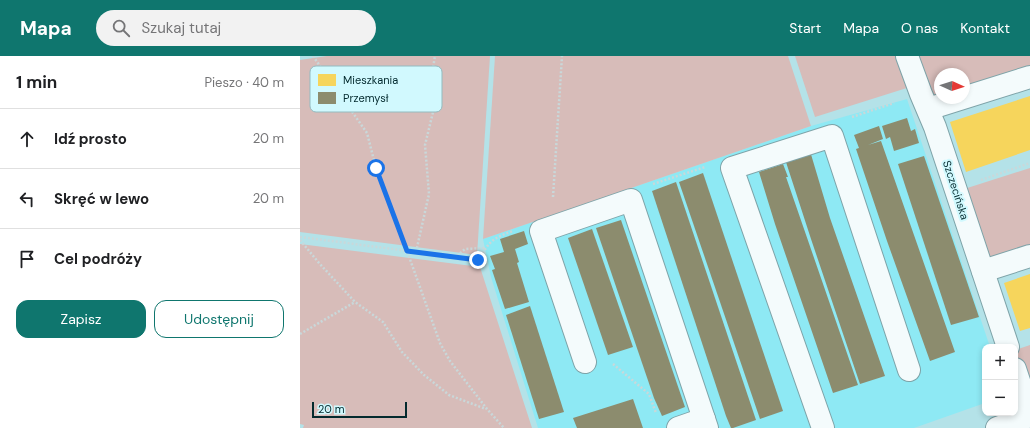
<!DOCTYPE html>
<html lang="pl">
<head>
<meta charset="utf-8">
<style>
  :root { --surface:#fff; --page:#f2f2f2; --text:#202124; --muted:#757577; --line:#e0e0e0; --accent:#0f766e }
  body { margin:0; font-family:"DM Sans",sans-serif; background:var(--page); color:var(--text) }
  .controls { position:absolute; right:12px; bottom:12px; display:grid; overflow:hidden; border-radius:8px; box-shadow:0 2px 6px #0003 }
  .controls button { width:36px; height:36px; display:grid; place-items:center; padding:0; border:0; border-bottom:1px solid var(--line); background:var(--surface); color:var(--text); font:20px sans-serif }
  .compass { position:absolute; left:634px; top:12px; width:36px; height:36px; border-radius:50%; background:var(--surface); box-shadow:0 2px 6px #0003; rotate:93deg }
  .scale { position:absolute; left:12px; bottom:10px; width:95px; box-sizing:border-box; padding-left:4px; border:2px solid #032a2e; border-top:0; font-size:11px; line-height:14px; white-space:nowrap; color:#032a2e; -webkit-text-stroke:3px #d1f9fe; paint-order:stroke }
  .stop { position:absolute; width:12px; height:12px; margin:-9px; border:3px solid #1a73e8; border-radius:50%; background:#fff }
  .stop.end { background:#1a73e8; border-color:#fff; box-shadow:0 1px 4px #0008 }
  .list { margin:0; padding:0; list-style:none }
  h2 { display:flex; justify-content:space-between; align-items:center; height:52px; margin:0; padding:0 16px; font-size:17px }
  h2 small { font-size:13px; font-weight:400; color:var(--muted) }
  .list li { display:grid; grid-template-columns:26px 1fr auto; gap:12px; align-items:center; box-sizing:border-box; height:60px; padding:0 16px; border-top:1px solid var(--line) }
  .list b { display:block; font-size:15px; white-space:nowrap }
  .list em { font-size:13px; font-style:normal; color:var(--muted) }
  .actions { display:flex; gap:8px; padding:12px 16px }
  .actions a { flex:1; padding:9px 0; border:1px solid var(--accent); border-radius:12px; text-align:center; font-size:14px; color:var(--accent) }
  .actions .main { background:var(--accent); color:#fff }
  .icon { flex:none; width:22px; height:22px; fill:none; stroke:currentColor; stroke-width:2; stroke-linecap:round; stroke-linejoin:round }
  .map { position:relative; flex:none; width:730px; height:372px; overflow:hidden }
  header { display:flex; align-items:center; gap:24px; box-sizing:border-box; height:56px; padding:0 20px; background:var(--accent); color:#fff }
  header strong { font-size:19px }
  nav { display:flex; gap:22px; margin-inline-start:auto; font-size:14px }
  .search { width:280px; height:36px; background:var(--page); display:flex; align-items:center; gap:10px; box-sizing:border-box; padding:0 14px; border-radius:22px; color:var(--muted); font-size:15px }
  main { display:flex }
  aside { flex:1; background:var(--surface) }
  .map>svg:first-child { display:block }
  .built { fill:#8ee9f4 }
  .green { fill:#d7bcb9 }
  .homes { fill:#f6d55c }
  .industry { fill:#8c8c6e }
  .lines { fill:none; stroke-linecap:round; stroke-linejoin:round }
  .minor-casing { stroke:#7ea3a8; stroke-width:24 }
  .path { stroke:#c9d8da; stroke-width:2.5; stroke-dasharray:2 2; stroke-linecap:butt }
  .minor { stroke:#f4fbfc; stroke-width:22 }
  .route { stroke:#1a73e8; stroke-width:5 }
  .labels { text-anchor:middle; stroke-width:4; stroke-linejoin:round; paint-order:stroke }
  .street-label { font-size:11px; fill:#032a2e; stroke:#d1f9fe }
  .key { fill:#d1f9fe; stroke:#93bbc0; stroke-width:1 }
  .key-label { font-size:11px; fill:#032a2e }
</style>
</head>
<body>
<header>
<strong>Mapa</strong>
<div class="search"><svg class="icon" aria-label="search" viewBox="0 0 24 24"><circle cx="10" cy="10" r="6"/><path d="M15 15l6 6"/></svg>Szukaj tutaj</div>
<nav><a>Start</a><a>Mapa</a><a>O nas</a><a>Kontakt</a></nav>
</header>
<main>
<aside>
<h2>1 min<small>Pieszo · 40 m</small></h2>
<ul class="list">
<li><svg class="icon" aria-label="ahead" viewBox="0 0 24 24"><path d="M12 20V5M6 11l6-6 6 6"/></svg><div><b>Idź prosto</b></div><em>20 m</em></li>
<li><svg class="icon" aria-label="left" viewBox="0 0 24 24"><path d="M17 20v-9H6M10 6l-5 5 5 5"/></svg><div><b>Skręć w lewo</b></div><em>20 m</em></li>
<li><svg class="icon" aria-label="arrive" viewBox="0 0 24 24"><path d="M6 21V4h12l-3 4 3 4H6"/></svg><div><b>Cel podróży</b></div></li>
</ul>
<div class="actions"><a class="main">Zapisz</a><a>Udostępnij</a></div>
</aside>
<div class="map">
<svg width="730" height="372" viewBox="0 0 730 372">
  <rect width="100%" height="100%" fill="#b4e2e8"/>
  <!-- built -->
  <polygon class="built" points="607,43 690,291 685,291 685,347 614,372 238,372 191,221 183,183 511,70"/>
  <!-- green -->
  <g class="green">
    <polygon points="27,0 190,0 177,199 0,176 0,4"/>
    <polygon points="195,0 488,0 511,70 183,183"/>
    <polygon points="495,0 599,0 610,31 515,61"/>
    <polygon points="614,0 730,0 730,15 664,36 664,18 640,18 640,42 630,47"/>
    <polygon points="730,112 730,196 685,211 661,134"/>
    <polygon points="0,188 180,211 232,372 3,372 4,369 0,368"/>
    <polygon points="730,289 730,340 715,294"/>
  </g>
  <!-- homes -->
  <g class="homes">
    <polygon points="730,40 730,94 666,116 650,66"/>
    <polygon points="730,218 730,272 720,275 704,227"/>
  </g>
  <!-- industry -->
  <g class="industry">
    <polygon points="607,62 611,75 615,73 619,87 594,95 590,81 586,83 582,70"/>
    <polygon points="579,70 583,83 568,89 581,85 655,296 630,305 587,185 556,93 559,92 554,79"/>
    <polygon points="510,95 530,162 585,320 560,328 511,183 485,103"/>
    <polygon points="624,100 679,261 651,269 598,108"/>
    <polygon points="483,108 488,121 486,121 558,329 533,337 475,168 459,116"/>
    <polygon points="403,117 483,355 460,363 379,126"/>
    <polygon points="376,126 456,364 433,372 431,372 426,360 352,135"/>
    <polygon points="321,164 385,351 362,360 354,342 296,172"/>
    <polygon points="292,173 333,291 308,299 268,182"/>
    <polygon points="224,175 228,188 215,193 219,206 217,207 229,246 205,253 192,214 195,213 190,200 204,196 200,183"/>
    <polygon points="230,250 264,356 239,363 206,259"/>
    <polygon points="333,343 343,372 277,372 273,362"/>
  </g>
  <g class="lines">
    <!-- minor casing -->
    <g class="minor-casing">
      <g id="minor">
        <polyline points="607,0 621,38 635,71 708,291"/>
        <polyline points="628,53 730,21"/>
        <polyline points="683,215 730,200"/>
        <polyline points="285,306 241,175 331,144 407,372"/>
        <polyline points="715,313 730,358"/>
        <polyline points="378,372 404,363"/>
        <polyline points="523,372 432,112 532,80 609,314"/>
        <polyline points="697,372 730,360"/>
      </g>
    </g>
    <!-- path -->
    <g class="path">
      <polyline points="13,0 67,77 76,112 107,195 140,287 150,305 187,353 204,372"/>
      <polyline points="552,61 594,47"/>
      <polyline points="681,124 730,107"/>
      <polyline points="353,128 405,111"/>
      <polyline points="253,141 262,0"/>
      <path d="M0,181L179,204C189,185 193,182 213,175"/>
      <polyline points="0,184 19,207 55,246 83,266 102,296 124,319 149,339 186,353"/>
      <polyline points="116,196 129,138 125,89 135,48 132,18 135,0"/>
      <polyline points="157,200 165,193 186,192"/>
      <polyline points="0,278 55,246"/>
      <polyline points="313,308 349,338 356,357"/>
    </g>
    <!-- minor -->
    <use href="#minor" class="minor"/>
  </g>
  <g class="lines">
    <!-- route -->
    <polyline class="route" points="76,112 107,195 178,204"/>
  </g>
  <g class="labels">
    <!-- street labels -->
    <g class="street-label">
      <text transform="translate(656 134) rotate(72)" y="4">Szczecińska</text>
    </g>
  </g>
  <!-- legend -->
  <rect x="10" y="10" width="132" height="46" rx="6" class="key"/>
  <rect x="18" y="18" width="18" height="12" fill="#f6d55c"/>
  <rect x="18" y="36" width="18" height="12" fill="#8c8c6e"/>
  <g class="key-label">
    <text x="43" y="28">Mieszkania</text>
    <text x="43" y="46">Przemysł</text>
  </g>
</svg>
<div class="controls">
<button>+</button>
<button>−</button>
</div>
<svg class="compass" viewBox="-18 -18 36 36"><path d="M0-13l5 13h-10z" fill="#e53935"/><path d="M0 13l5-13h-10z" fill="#757577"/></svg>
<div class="scale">20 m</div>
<div class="stop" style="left:76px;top:112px"></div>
<div class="stop end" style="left:178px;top:204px"></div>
</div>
</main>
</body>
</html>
